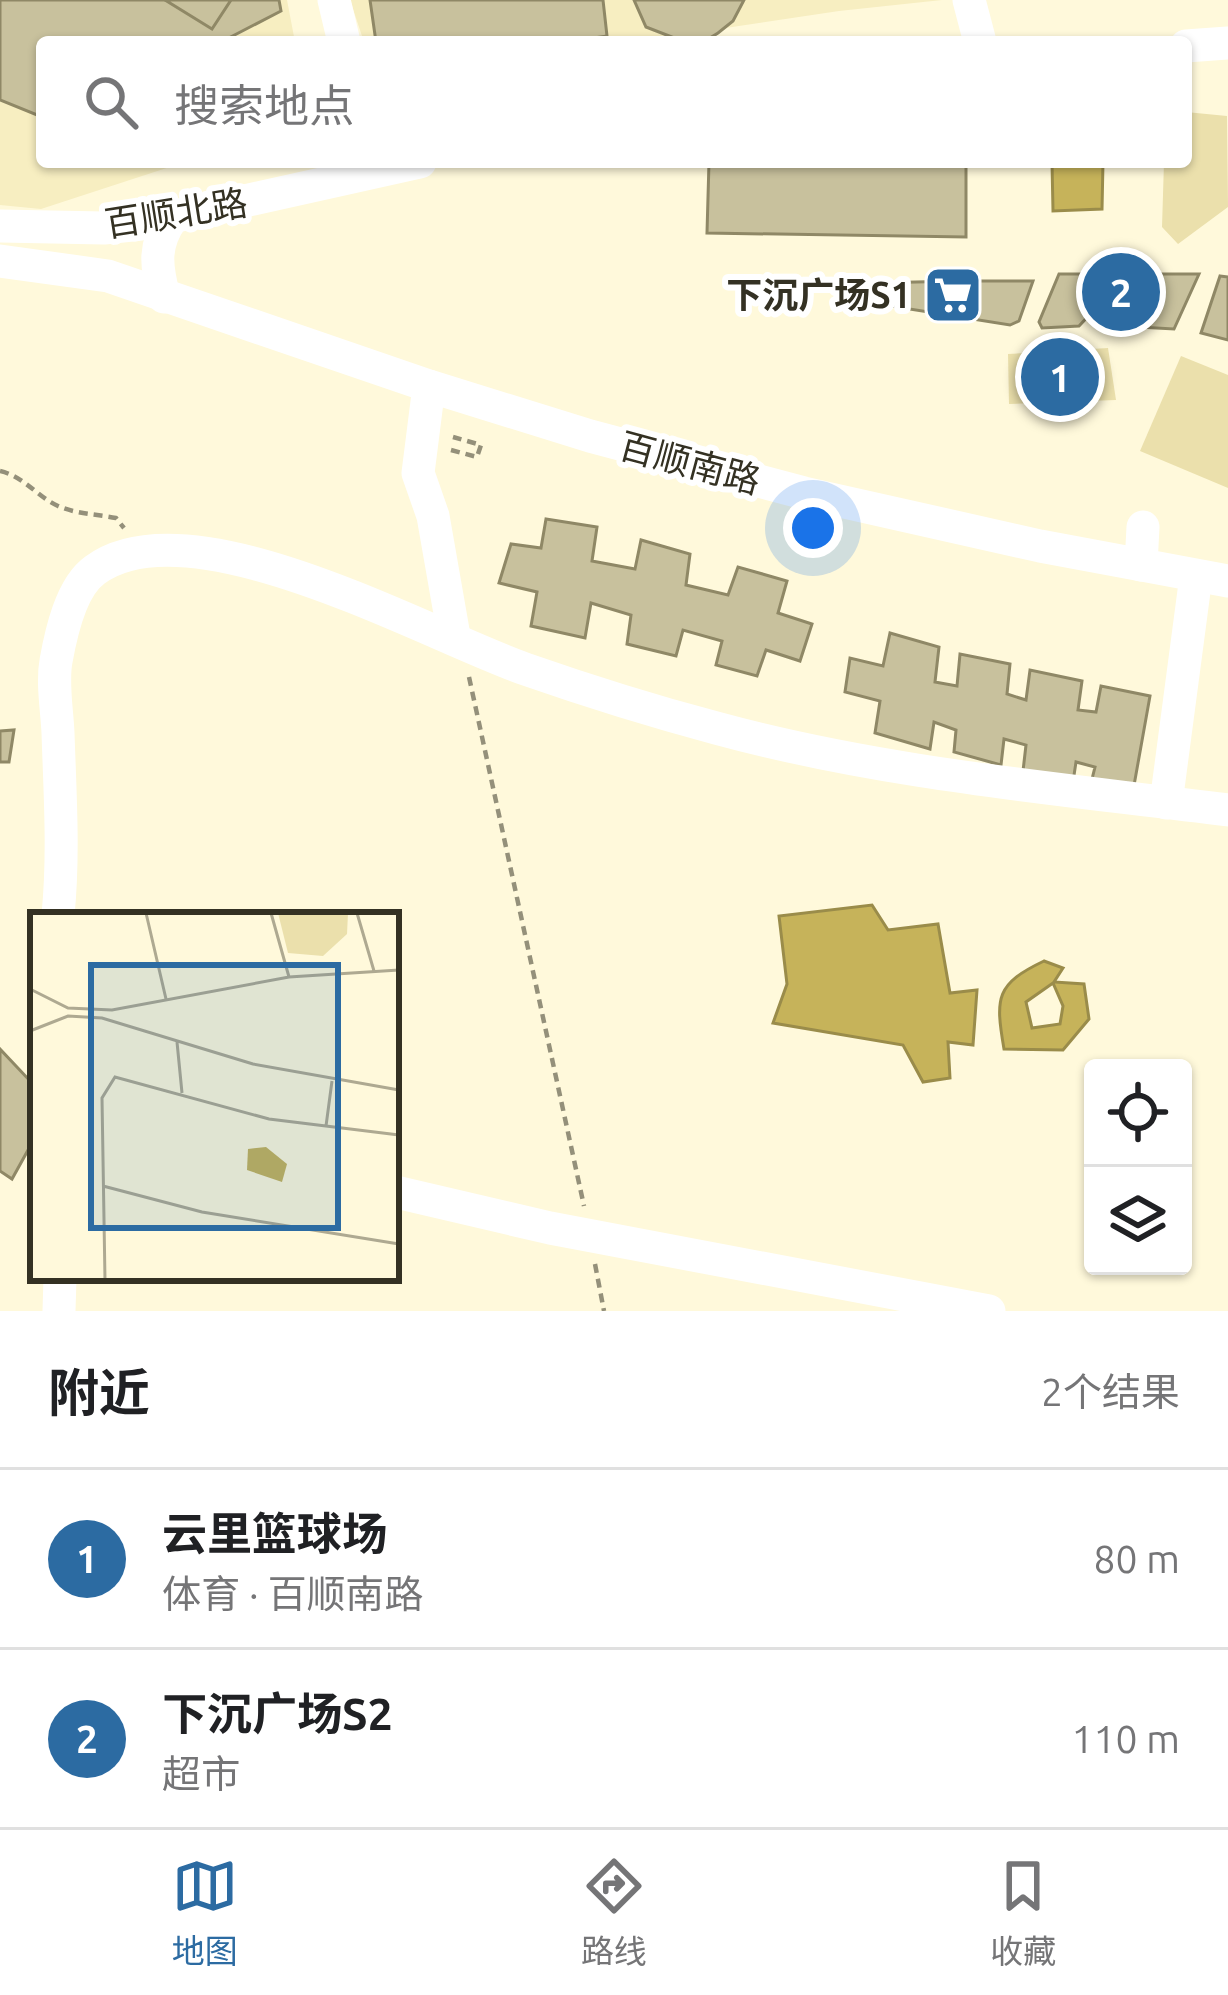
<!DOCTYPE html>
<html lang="zh">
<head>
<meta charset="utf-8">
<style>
  :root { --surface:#fff; --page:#f6f6f6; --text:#202124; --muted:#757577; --line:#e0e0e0; --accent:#2c6ba2 }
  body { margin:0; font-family:Ubuntu,"Noto Sans SC",sans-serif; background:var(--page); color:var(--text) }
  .controls { position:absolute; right:36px; bottom:36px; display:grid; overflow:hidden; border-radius:12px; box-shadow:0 3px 9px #0004 }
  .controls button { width:108px; height:108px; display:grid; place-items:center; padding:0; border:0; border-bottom:3px solid var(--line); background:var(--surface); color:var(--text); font:60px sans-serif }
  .you { position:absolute; left:813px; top:528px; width:42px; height:42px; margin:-30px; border:9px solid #fff; border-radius:50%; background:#1a73e8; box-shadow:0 0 0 18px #1a73e833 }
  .badge { display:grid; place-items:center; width:78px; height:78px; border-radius:50%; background:var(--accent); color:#fff; font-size:39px; font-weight:700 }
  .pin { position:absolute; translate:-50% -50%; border:6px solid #fff; box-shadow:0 3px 12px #0006 }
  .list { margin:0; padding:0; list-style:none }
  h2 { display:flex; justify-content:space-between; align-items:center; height:156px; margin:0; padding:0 48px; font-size:51px }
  h2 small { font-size:39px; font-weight:400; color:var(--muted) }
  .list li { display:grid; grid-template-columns:78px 1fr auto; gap:36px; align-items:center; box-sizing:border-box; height:180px; padding:0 48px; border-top:3px solid var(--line) }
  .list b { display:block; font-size:45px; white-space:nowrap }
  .list p { margin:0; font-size:39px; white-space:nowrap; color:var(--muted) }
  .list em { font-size:39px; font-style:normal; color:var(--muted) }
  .icon { flex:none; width:66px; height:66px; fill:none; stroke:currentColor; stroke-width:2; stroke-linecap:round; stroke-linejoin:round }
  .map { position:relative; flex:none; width:1228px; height:1311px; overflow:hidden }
  .search { position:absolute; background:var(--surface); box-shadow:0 3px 9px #0004; left:36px; right:36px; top:36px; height:132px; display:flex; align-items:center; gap:30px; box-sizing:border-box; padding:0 42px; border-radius:12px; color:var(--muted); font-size:45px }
  .sheet { height:516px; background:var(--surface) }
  nav { display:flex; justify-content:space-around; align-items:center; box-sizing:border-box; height:168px; border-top:3px solid var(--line); background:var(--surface); font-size:33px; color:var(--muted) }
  nav a { display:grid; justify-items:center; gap:6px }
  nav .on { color:var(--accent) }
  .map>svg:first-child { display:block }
  .built { fill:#f7eec1 }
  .green { fill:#ebe0ac }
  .water { fill:#c6b35a; stroke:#9a8c4a; stroke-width:3; fill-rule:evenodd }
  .building { fill:#c8c19d; stroke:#8f8866; stroke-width:3 }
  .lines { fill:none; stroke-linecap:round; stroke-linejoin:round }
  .path { stroke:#94907a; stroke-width:4.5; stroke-dasharray:9 6; stroke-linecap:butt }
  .minor { stroke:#fff; stroke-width:33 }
  .labels { text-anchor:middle; stroke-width:12; stroke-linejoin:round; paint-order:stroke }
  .street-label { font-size:36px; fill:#343123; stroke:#fff }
  .poi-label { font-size:36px; font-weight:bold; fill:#343123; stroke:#fff; text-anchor:end }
  .inset-road { fill:none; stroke:#aea991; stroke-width:3 }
  .view { fill:#2c6ba2; fill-opacity:0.15; stroke:#2c6ba2; stroke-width:6 }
  .inset-edge { fill:none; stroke:#343123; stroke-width:6 }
</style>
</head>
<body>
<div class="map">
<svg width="1228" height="1311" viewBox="0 0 1228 1311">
  <rect width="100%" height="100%" fill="#fff9db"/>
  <!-- built -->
  <g class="built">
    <polygon points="0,0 287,0 295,42 42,42 42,162 185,162 41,209 0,205"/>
    <polygon points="350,0 942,0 839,11 632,42 364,42"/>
  </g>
  <!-- green -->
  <g class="green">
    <polygon points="1186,112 1227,116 1228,207 1178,244 1162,227 1164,162 1186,162"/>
    <polygon points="1108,348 1116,400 1009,404 1008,354"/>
    <polygon points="1181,356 1228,375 1228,488 1140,451"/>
  </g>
  <!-- water -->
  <g class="water">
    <polygon points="1052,162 1103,162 1102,209 1053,211"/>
    <polygon points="872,905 888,930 938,924 950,993 977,990 973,1045 948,1042 950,1078 923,1082 903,1045 773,1023 787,984 779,916"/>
    <path d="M1044,961L1063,968L1054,982L1084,984L1089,1019L1063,1050L1004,1049C995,997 996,984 1044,961ZM1053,983L1063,1006L1060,1024L1032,1028L1026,1002Z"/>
  </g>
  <!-- building -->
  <g class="building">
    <polygon points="0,0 279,0 281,11 221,42 42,42 42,117 0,100"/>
    <polygon points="165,0 231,0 212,29"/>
    <polygon points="370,0 603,0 607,36 568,42 376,42"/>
    <polygon points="634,0 744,0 733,21 718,33 705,41 682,41 646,27"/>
    <polygon points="709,162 966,162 966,237 707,233"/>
    <polygon points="1059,274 1199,274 1174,329 1120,326 1109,313 1094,310 1079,326 1042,328 1039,322"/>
    <polygon points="1220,276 1228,277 1228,340 1201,333"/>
    <polygon points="958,281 1033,281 1019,321 1010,325 878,304 875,283"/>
    <polygon points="546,519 597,527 592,561 635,569 641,540 690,554 686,585 728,595 738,567 787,581 778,613 812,624 800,661 766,650 757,676 716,665 722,641 683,630 676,656 627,644 631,615 591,603 585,638 531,626 537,592 499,583 511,544 541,548"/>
    <polygon points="890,633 939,647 935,682 957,686 960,654 1010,664 1007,694 1026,700 1030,670 1082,681 1078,710 1096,712 1101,686 1150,696 1133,791 1091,783 1095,767 1076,762 1073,782 1023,771 1026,745 1004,739 1001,765 954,752 956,730 934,722 930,749 875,733 880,701 845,692 850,658 883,666"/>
    <polygon points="14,730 9,762 0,762 0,731"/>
    <polygon points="0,1049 33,1084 33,1141 12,1179 0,1171"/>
  </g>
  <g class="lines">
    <!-- path -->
    <g class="path">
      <polyline points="451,450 477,457 481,445 453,437"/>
      <path d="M0,471C25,477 36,496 58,506C76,514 96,514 116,518L124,528"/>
      <polyline points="469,677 584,1206"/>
      <polyline points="595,1264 604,1311"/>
    </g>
    <!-- minor -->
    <g class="minor">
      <polyline points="334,0 344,42"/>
      <polyline points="969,0 980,42"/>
      <polyline points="1186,46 1228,43"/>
      <polyline points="0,226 104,228 141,224 420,162"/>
      <polyline points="0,261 108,276 429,386 590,436 804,493 1040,546 1228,581"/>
      <path d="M164,297C156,266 153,245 172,218"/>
      <polyline points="429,386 418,473 433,516 454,636"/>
      <polyline points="1141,565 1143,527"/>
      <polyline points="1166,803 1196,576"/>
      <path d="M58,915C64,854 60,794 58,733C57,710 52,683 56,661C61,633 71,587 95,570C190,500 428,635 525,669C588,691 652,711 716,728C884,774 1056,788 1228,810"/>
      <polyline points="396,1192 550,1228 989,1311"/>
      <polyline points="59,1311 60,1278"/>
    </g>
  </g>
  <!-- icons -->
  <defs>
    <g id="supermarket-square" transform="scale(3)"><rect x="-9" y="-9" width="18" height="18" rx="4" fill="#2c6ba2" stroke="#fff"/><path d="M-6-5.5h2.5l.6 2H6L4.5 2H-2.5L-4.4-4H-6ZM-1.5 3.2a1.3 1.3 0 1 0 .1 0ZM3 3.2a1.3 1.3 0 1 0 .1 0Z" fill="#fff"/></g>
  </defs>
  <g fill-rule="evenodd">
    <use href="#supermarket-square" x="953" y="295"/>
  </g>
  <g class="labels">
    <!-- street labels -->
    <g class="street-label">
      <text transform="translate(176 213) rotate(-9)" y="13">百顺北路</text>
      <text transform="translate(690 463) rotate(15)" y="13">百顺南路</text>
    </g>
    <!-- poi labels -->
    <g class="poi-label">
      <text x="911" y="308">下沉广场S1</text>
    </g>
  </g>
  <!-- overview -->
  <g transform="translate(30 912)">
    <rect width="369" height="369" fill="#fff9db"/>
    <path d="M248,1H318L317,22L293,44L258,41Z" fill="#ebe0ac"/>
    <path d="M236,235L257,252L252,270L217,258L218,237Z" fill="#c6b35a"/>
    <path class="inset-road" d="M116,1L136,87M241,1L259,65M327,1L344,59M0,77L38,96L82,98L259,65L369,58M0,119L38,104L72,106L223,152L369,178M147,130L152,181M296,214L302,169M73,274L172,300L369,332M75,368L72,186L85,165L239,207L369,223"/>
    <path class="view" d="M61,53H308V316H61Z"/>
    <rect width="369" height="369" class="inset-edge"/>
  </g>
</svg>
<div class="controls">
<button><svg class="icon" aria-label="locate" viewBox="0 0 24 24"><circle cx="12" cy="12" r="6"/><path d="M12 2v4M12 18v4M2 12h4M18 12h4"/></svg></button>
<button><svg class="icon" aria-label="layers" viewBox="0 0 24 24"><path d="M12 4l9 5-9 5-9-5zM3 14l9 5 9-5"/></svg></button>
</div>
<div class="you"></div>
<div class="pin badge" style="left:1060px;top:377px">1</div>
<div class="pin badge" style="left:1121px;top:292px">2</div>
<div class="search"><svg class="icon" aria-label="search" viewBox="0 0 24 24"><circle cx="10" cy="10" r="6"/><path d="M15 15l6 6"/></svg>搜索地点</div>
</div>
<section class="sheet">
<h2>附近<small>2个结果</small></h2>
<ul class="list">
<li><span class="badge">1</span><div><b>云里篮球场</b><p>体育 · 百顺南路</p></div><em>80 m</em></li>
<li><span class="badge">2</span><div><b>下沉广场S2</b><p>超市</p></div><em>110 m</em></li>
</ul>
</section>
<nav>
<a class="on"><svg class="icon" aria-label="map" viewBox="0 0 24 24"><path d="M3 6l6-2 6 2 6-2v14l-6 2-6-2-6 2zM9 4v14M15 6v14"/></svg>地图</a>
<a><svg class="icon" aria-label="directions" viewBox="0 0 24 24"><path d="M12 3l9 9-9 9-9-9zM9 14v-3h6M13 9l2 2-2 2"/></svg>路线</a>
<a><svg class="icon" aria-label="saved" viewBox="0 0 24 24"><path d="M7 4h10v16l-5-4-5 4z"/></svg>收藏</a>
</nav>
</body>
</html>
